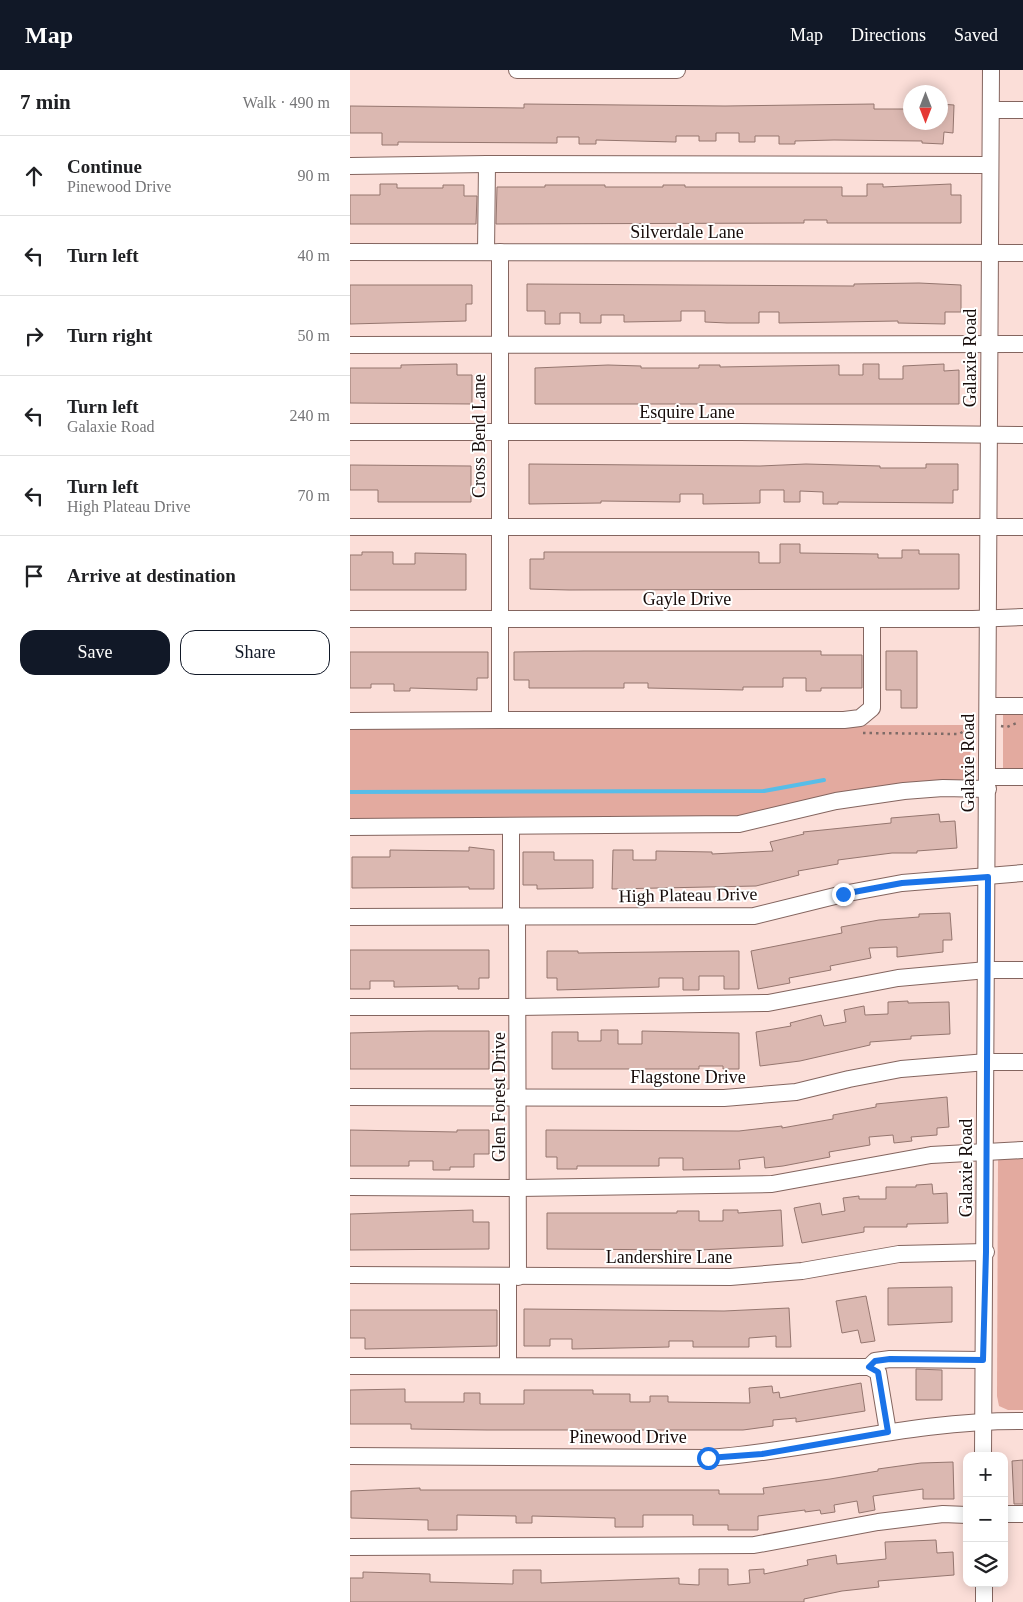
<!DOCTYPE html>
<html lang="en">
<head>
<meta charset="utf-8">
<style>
  :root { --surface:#fff; --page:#f6f6f6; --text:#202124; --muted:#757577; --line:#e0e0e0; --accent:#111827 }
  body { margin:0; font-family:Georgia,serif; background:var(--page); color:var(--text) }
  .controls { position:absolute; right:15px; bottom:15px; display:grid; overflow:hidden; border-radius:10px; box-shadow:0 2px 12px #0003 }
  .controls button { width:45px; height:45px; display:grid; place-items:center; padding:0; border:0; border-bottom:1px solid var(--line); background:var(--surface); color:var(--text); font:25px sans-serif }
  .compass { position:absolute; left:553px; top:15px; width:45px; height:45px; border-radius:50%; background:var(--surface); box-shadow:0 2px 12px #0003; rotate:180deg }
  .stop { position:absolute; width:15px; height:15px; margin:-11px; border:4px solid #1a73e8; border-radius:50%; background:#fff }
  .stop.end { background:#1a73e8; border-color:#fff; box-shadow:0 1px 5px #0008 }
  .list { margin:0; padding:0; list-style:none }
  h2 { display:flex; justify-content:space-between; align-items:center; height:65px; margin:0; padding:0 20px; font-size:21px }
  h2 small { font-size:16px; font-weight:400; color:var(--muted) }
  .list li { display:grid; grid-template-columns:32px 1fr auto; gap:15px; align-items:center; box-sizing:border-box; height:80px; padding:0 20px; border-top:1px solid var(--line) }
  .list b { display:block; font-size:19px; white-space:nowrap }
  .list p { margin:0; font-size:16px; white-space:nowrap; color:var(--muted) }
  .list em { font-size:16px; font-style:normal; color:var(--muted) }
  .actions { display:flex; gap:10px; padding:15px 20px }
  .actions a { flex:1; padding:11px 0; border:1px solid var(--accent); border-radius:15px; text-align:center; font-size:18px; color:var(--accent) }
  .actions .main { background:var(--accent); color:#fff }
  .icon { flex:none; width:28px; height:28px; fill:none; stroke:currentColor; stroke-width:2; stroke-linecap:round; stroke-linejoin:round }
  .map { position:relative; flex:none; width:673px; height:1532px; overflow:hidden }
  header { display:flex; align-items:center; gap:30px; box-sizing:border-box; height:70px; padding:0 25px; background:var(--accent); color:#fff }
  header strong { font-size:24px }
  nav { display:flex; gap:28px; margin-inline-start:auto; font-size:18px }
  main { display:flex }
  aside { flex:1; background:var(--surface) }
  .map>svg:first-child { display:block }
  .green { fill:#e3aa9f }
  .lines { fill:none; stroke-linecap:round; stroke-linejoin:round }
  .stream { stroke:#58bde8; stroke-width:4 }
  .building { fill:#dbb8b1; stroke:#95766f }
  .minor-casing { stroke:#84655f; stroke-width:18 }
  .path { stroke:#7e6b67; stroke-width:2.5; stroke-dasharray:2.5 4; stroke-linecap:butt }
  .minor { stroke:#fff; stroke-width:16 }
  .route { stroke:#1a73e8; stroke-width:6 }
  .labels { text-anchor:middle; stroke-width:4; stroke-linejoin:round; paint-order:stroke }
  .street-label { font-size:18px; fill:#170c0a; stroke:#fff }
</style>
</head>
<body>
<header>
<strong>Map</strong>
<nav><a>Map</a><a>Directions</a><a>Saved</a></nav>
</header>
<main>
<aside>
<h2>7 min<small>Walk · 490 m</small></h2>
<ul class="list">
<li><svg class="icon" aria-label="ahead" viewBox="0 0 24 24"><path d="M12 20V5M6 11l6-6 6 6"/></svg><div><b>Continue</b><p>Pinewood Drive</p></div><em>90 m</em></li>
<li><svg class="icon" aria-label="left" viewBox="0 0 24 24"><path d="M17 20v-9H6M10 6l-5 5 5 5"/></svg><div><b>Turn left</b></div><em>40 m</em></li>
<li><svg class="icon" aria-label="right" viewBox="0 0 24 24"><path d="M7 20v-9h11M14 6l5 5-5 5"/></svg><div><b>Turn right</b></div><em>50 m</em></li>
<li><svg class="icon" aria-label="left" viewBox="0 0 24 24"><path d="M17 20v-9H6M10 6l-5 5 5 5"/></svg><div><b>Turn left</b><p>Galaxie Road</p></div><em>240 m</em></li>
<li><svg class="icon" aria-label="left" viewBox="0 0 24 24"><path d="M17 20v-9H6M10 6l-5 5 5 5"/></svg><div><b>Turn left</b><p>High Plateau Drive</p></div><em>70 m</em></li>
<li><svg class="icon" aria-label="arrive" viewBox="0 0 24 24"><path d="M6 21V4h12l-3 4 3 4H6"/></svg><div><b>Arrive at destination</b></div></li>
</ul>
<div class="actions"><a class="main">Save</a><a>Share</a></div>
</aside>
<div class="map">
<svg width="673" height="1532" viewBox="0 0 673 1532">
  <rect width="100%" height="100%" fill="#fbded8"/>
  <!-- green -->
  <g class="green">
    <rect x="653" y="639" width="20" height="63"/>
    <polygon points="620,655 621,713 406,751 0,754 0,656"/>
    <polygon points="673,1085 673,1340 658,1340 649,1336 647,1326 648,1091 649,1088"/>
  </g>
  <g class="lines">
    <!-- stream -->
    <polyline class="stream" points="0,722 414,721 474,710"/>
  </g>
  <!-- building -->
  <g class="building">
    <polygon points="174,34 375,36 524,34 524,39 560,39 560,52 590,52 590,34 604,35 603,63 594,62 593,74 572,73 572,71 484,70 445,71 445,74 429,74 429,66 405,66 405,72 389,72 389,63 366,63 366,71 349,71 349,66 326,66 326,72 246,70 246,74 229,74 229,67 207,67 207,73 48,72 48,75 32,75 32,63 0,63 0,36 174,38"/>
    <polygon points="30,114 47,114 47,118 93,118 93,115 114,115 114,126 127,126 126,154 0,154 0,125 30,125"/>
    <polygon points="517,114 533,114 533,117 601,114 601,125 611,125 611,153 477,153 477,150 454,150 454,153 146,154 147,117 195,117 195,115 255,115 255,117 313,117 313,115 335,115 335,117 492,117 492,126 517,126"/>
    <polygon points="569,213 611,215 611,242 595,242 595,254 548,253 548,251 429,253 429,242 409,242 409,253 377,253 355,252 355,241 331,241 331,251 274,252 274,245 251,245 251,253 230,253 230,243 210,243 210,254 195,254 195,241 177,241 177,214 504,216 504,214"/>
    <polygon points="0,215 122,215 122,234 116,234 116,251 0,254"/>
    <polygon points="107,294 107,305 122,305 122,334 0,333 0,298 51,298 51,295"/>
    <polygon points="513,294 529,294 529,309 553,309 553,296 594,294 594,301 609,300 609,334 185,334 185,298 258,295 291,296 291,298 349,298 349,295 370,295 370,297 489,295 489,305 513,305"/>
    <polygon points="179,394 410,396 456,394 530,396 530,398 576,398 576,394 608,394 608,420 603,420 603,433 488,432 488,434 473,434 473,422 450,421 450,432 434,432 434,420 410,420 410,433 353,434 353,424 330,424 330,432 251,431 251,433 179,434"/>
    <polygon points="0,395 121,396 121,432 28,432 28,420 0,420"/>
    <polygon points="430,474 450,474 450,483 528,484 528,488 552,488 552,480 569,480 569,484 609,484 609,519 219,520 180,519 180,489 194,489 194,482 409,482 409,493 430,493"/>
    <polygon points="12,482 43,482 43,494 65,494 65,483 116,484 116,520 0,520 0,485 12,485"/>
    <polygon points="234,581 471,581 471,585 512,585 512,618 471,618 471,621 456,621 456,608 433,608 433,617 393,617 393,620 298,618 298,613 274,613 274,618 179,618 179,610 164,610 164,582"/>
    <polygon points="536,581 567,581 567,638 551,638 551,620 536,620"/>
    <polygon points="0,582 138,582 138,608 127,608 127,620 60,618 60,621 44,621 44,614 21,614 21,618 0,618"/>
    <polygon points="589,744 590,752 605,751 607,778 567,781 567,783 542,783 488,790 488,794 448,801 449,805 406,816 262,819 263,780 283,780 283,790 306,790 306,781 362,782 362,784 423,781 420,772 454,764 453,762 541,753 541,748"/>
    <polygon points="119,777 144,780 144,819 119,819 119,817 2,818 2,787 40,787 40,780 119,781"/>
    <polygon points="173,782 204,782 204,790 243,790 243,818 187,819 187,815 173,815"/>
    <polygon points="600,843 602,870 593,870 593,882 547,887 547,877 519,878 521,888 480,896 481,900 439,908 440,913 408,919 401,881 492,863 491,857 529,850 569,847 569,844"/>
    <polygon points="0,880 139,880 139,908 129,908 129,919 108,919 108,916 44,917 44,911 20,911 20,919 0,919"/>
    <polygon points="197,881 228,881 228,883 389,881 389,919 374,919 374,906 349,906 349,920 333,920 333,908 309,908 309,917 207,920 207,908 197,908"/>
    <polygon points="558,931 558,933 599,932 600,964 561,966 561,969 520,972 520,975 450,991 410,996 406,962 441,956 440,953 471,945 474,956 496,952 494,940 514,936 515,945 538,944 538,932"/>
    <polygon points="251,960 268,960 268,974 292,974 292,961 389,963 389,999 373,999 373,996 349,996 349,999 202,999 202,962 228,962 228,971 251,971"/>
    <polygon points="79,961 139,961 139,999 0,999 0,963"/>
    <polygon points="597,1027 599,1057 587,1058 587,1065 561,1067 562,1071 544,1073 543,1065 519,1067 520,1075 479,1082 480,1087 433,1096 415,1098 414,1087 389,1090 390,1099 333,1100 333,1088 309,1088 309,1096 227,1096 227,1099 207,1099 207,1087 196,1087 196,1060 389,1061 432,1056 432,1058 483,1049 483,1045 526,1037 526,1034"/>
    <polygon points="0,1060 107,1062 107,1060 139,1060 139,1084 124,1084 124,1097 100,1097 100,1100 83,1100 83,1091 59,1091 59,1096 0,1096"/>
    <polygon points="582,1114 583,1124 597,1123 598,1153 557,1154 557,1157 514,1157 514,1162 452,1173 444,1138 470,1133 472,1145 495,1141 493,1128 509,1126 509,1129 536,1129 536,1117 566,1117 566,1115"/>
    <polygon points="123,1140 123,1152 139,1152 139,1179 0,1180 0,1144"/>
    <polygon points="373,1140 388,1140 388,1143 431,1140 433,1176 349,1180 197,1179 197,1143 327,1143 327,1141 349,1141 349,1151 373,1151"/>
    <polygon points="602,1217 602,1252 538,1255 538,1218"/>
    <polygon points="516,1226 525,1271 511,1273 508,1260 492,1263 486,1231"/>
    <polygon points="439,1238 441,1277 426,1277 426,1266 399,1268 399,1277 343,1277 343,1271 319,1271 319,1277 222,1279 222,1269 200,1269 200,1276 174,1276 174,1239 374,1241"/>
    <polygon points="0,1240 147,1240 147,1276 15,1279 15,1268 0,1268"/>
    <polygon points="566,1299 592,1300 592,1330 566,1330"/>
    <polygon points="511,1313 515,1341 446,1352 446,1348 423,1350 423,1356 393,1360 137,1360 61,1359 61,1354 0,1354 0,1320 55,1319 55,1332 114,1332 114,1323 130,1323 130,1334 174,1334 174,1320 243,1320 243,1324 280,1324 280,1332 300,1332 300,1326 318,1326 318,1332 400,1333 399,1318 422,1316 423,1323 429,1322 430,1328"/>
    <polygon points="673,1390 673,1434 664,1434 662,1391"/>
    <polygon points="603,1392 604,1429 573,1429 573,1419 523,1426 525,1440 509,1443 507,1431 484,1435 485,1442 471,1444 470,1440 455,1442 455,1440 408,1446 408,1460 378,1460 378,1455 343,1455 343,1445 293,1445 293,1457 265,1457 265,1448 182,1446 182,1453 166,1453 166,1446 107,1445 107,1460 78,1460 78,1450 1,1448 1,1421 70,1418 70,1420 369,1420 369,1424 414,1424 413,1418 480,1409 528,1401 528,1399 571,1393"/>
    <polygon points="586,1470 587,1483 603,1482 604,1505 528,1511 529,1517 492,1521 454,1529 454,1532 0,1532 0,1508 13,1508 13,1502 80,1504 80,1512 163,1514 163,1500 191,1500 191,1513 329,1508 329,1514 349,1515 349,1499 378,1499 378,1515 400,1513 399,1500 414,1499 414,1504 458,1495 457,1490 486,1485 487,1494 536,1489 535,1472"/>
  </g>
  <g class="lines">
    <!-- minor casing -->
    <g class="minor-casing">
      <g id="minor">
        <polyline points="167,0 327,0"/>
        <polyline points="641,40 673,40"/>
        <polyline points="0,96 137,94"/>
        <polyline points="0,182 673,183"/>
        <polyline points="136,182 137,94 640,95"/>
        <polyline points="150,182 150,650 494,650 510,648 522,638 522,549"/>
        <polyline points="0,275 673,274"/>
        <polyline points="0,362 390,362 673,365"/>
        <polyline points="0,457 673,457"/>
        <polyline points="0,549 623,549 673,547"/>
        <polyline points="639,636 673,636"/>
        <polyline points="0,651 150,650"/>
        <polyline points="638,707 673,707"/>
        <polyline points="0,757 389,754 486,731 554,721 593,718 638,719"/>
        <polyline points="161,757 161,846"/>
        <polyline points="167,846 168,1207"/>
        <polyline points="0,847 404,846 493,824 552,813 673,803"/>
        <polyline points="0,937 169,937 418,933 548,908 637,900 673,900"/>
        <polyline points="0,1027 374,1028 446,1022 499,1009 551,999 637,992 673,992"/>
        <polyline points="0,1117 169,1118 422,1114 581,1085 673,1080"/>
        <polyline points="0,1205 380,1207 452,1201 549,1184 636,1182"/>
        <polyline points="158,1207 158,1296"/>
        <polyline points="0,1296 519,1297 528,1302 538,1362"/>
        <polyline points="519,1297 525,1291 540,1289 633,1290"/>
        <path d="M0,1386L358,1388C465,1380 564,1350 673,1351"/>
        <polyline points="633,1386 641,0"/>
        <polyline points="654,1444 673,1444"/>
        <polyline points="0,1477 404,1475 528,1452 593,1444 617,1445"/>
        <polyline points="634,1532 634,1513"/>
      </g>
    </g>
    <!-- path -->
    <g class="path">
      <polyline points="651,656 657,657 669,652"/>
      <polyline points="513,663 609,664 623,656"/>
    </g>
    <!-- minor -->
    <use href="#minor" class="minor"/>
  </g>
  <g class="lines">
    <!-- route -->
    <polyline class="route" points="358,1388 412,1384 538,1362 528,1302 519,1297 525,1291 540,1289 633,1290 636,1182 638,807 552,813 493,824"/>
  </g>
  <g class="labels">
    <!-- street labels -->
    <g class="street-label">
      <text x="337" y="168">Silverdale Lane</text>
      <text transform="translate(620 288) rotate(-90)" y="6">Galaxie Road</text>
      <text x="337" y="348">Esquire Lane</text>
      <text transform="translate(129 366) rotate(-90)" y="6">Cross Bend Lane</text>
      <text x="337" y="535">Gayle Drive</text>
      <text transform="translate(618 693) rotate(-90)" y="6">Galaxie Road</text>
      <text transform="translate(338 825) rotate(-1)" y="6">High Plateau Drive</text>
      <text x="338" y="1013">Flagstone Drive</text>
      <text transform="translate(149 1027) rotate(-90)" y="6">Glen Forest Drive</text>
      <text transform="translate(616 1098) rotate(-90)" y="6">Galaxie Road</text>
      <text x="319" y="1193">Landershire Lane</text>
      <text x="278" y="1373">Pinewood Drive</text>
    </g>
  </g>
</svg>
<div class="controls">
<button>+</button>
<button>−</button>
<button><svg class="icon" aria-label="layers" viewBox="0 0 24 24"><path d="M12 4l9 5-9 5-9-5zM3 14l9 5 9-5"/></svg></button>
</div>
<svg class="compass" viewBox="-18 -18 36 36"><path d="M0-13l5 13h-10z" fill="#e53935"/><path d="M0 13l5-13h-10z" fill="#757577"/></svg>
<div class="stop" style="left:358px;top:1388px"></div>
<div class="stop end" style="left:493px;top:824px"></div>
</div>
</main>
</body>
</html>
